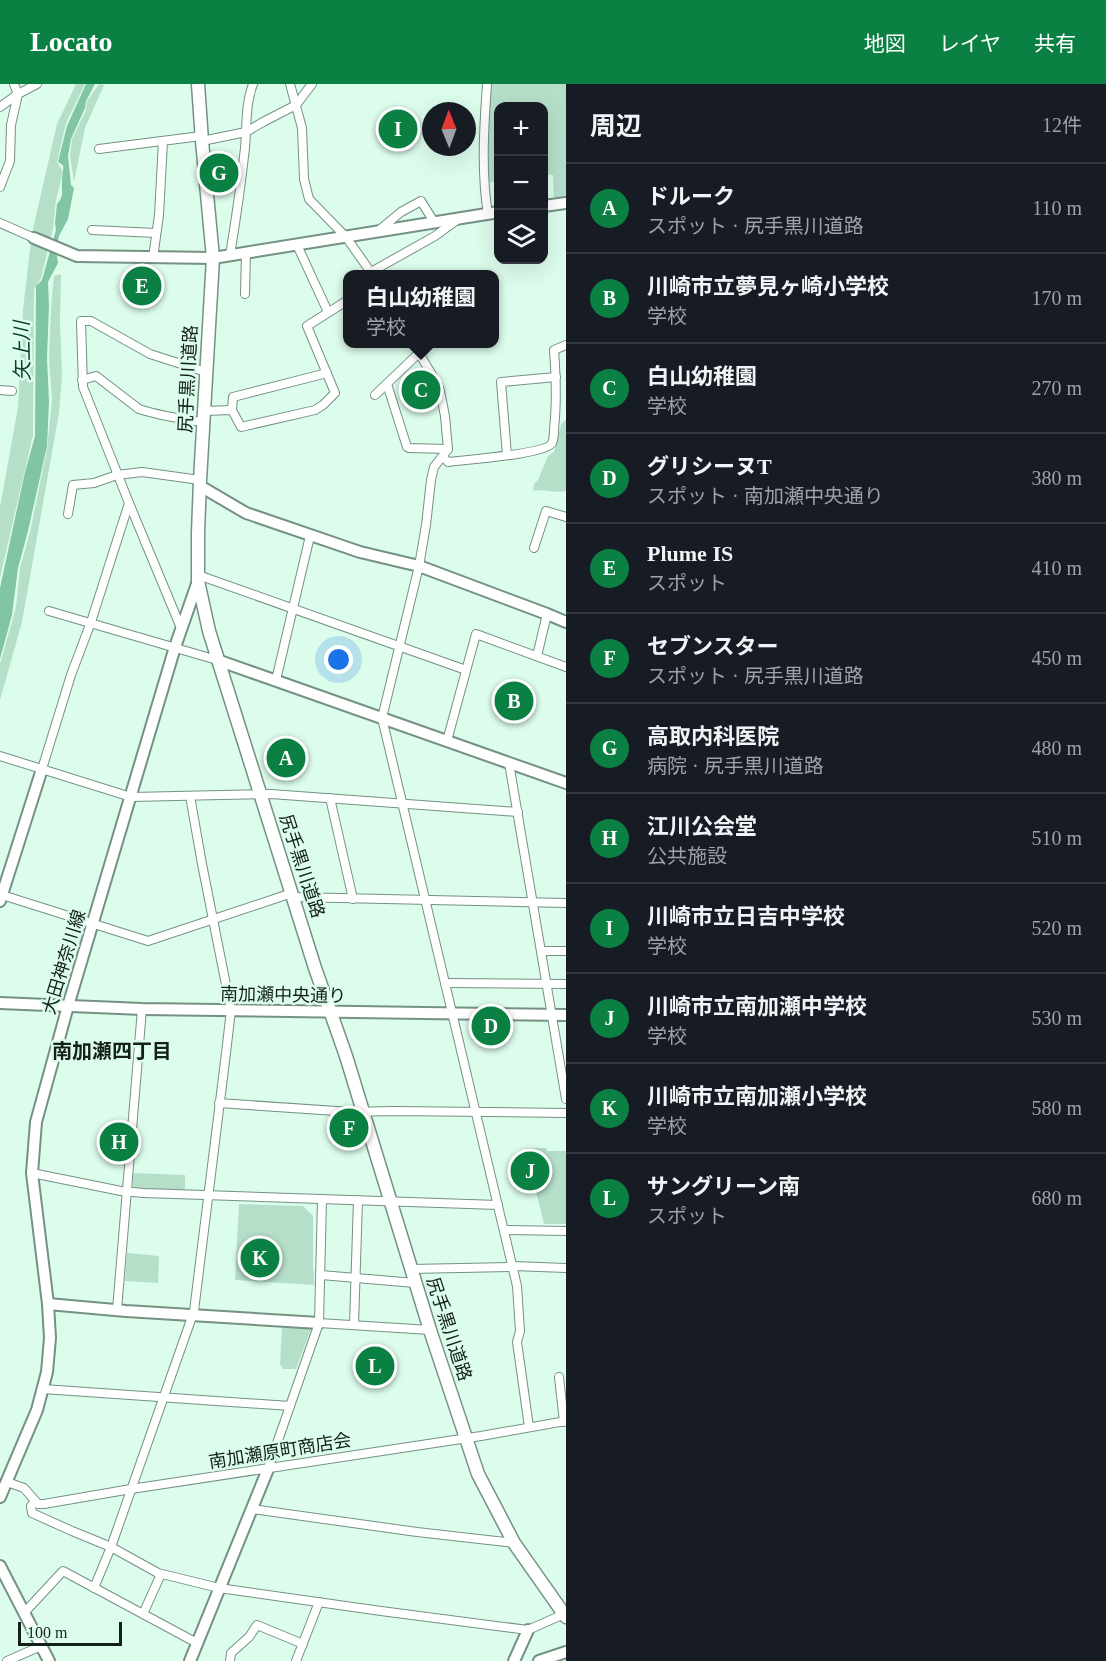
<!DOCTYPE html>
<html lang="ja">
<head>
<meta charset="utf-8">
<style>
  :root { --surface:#171b24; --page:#242831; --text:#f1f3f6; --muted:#9ea1a6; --line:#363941; --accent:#0b8043 }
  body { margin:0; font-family:"Times New Roman","Noto Sans JP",serif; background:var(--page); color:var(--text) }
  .controls { position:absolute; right:18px; top:18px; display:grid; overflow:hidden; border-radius:12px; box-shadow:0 6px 24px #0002 }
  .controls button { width:54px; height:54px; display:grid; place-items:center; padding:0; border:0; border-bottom:2px solid var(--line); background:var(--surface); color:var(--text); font:30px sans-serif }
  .compass { position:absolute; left:422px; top:18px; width:54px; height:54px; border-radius:50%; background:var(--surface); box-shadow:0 6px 24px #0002; rotate:359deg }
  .scale { position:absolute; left:18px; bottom:15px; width:104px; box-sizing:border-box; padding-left:6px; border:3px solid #14201a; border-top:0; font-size:16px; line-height:21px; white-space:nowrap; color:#14201a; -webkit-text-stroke:4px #ddfdec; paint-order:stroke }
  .you { position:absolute; left:339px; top:576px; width:21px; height:21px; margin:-15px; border:4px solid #fff; border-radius:50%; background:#1a73e8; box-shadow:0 0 0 9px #1a73e833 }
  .badge { display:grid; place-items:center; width:39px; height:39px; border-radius:50%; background:var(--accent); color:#fff; font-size:20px; font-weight:700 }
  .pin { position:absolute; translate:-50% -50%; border:3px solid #fff; box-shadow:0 2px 6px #0006 }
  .popup { position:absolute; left:343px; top:186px; width:156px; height:78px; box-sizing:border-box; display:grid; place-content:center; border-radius:12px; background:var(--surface); filter:drop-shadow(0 2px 4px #0005); font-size:20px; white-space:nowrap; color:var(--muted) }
  .popup b { font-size:22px; color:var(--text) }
  .popup::after { content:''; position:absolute; left:50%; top:100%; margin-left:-12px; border:12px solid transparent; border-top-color:var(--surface) }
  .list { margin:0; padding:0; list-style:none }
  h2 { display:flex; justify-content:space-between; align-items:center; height:78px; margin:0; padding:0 24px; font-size:26px }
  h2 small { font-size:20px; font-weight:400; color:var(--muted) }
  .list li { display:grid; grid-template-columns:39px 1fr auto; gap:18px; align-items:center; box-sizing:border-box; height:90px; padding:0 24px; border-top:2px solid var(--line) }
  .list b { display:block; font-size:22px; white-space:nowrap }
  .list p { margin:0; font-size:20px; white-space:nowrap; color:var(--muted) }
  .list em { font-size:20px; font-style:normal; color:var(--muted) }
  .icon { flex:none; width:33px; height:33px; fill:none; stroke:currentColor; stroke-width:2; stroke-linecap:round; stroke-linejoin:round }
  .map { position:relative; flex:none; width:566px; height:1577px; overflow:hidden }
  header { display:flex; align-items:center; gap:36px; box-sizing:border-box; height:84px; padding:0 30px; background:var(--accent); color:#fff }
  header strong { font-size:28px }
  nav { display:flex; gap:33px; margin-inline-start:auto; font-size:21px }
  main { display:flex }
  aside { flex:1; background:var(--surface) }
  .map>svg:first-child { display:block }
  .green { fill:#b6dfca }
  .water { fill:#81c5a5 }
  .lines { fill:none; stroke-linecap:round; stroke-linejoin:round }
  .street-casing { stroke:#749182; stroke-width:10 }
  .secondary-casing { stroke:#749182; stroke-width:14 }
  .primary-casing { stroke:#749182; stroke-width:15 }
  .street { stroke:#fff; stroke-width:8 }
  .secondary { stroke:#fff; stroke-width:10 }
  .primary { stroke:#fff; stroke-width:12 }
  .labels { text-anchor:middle; stroke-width:5; stroke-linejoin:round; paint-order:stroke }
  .street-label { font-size:18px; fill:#14201a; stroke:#ddfdec }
  .water-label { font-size:20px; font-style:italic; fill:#07412c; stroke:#ddfdec }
  .neighbourhood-label { font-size:20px; font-weight:bold; fill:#14201a; stroke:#ddfdec }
</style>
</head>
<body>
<header>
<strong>Locato</strong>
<nav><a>地図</a><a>レイヤ</a><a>共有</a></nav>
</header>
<main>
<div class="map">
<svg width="566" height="1577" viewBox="0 0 566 1577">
  <rect width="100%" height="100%" fill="#ddfdec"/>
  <!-- green -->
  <g class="green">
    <polygon points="76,0 85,0 66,39 57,78 63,88 56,116 53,145 41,194 34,206 33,351 0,494 0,423 18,323 23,225 32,149 57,40"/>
    <polygon points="99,0 104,1 85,44 74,98 70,72 72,55 86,26 87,17"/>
    <polygon points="489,0 566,0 566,113 554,115 553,91 544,90 544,22 499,22 498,98 486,98 486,51"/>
    <polygon points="61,190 60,238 62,291 59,329 22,538 0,616 0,580 16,523 20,484 30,448 47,365 52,316 49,274 51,223 54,192"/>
    <path d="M566,336V407C555,410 544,404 533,407L534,400L538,396L548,372L554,368L561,340Z"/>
    <polygon points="526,1064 547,1064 547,1067 566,1067 566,1140 544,1140 536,1107 533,1108 529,1090 525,1090"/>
    <polygon points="133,1089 185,1091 185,1106 133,1104"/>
    <polygon points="239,1120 303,1122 313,1132 313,1185 314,1188 314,1201 235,1196"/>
    <polygon points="127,1169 159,1172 158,1199 125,1197"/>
    <polygon points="288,1240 312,1242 296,1285 283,1285 280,1280 282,1244"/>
  </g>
  <!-- water -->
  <path class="water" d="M86,0H95L86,17L85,24L71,55L68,72L71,101L74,104L68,135L59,152L56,165L58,179L48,198L49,222L47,274L49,318L47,362L28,447L18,484L12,531L0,575V504L25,388L35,352L36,202L42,196L56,146L55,139L57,120C65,112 61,106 62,96C62,91 64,87 63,81L58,78L67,42Z"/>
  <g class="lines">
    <!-- street casing -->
    <g class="street-casing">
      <g id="street">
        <polyline points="290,0 302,44 304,95 309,115 346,153 372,190"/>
        <path d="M487,0C484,43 481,87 488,130"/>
        <polyline points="0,23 18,10 14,0"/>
        <polyline points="202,57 246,48 263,38 296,21 312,0"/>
        <polyline points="99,65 201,52"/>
        <polyline points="0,103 10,77 11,41 18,10 37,0"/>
        <polyline points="0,139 34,154"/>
        <polyline points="92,146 156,149"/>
        <polyline points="378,147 401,128 421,117 434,138"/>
        <polyline points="297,161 328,228"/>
        <path d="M230,171C236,135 241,100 245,64C247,42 245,21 253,0"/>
        <polyline points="153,174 159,131 163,57"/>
        <polyline points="371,188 435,152 457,136"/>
        <polyline points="245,210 246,168"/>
        <polyline points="420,260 419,269 438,301 440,307 445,332 448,365 434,383 431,396 426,441 419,482 382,634 517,1202 520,1247 517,1258 529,1343"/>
        <path d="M82,296L96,292L139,325C160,332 181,335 203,338"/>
        <polyline points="387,300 407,363 409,364 448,365"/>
        <polyline points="0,306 12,307"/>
        <polyline points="375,311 419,269"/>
        <polyline points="232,326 233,313 327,289"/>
        <polyline points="204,327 232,326 241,343 315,326 323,321 335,309 307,242 348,216"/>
        <polyline points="507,371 501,298 556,293"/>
        <path d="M443,373L448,378C464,376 547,370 552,359C554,355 554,349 554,345C557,318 556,292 554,266L566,261"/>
        <polyline points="129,419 181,544"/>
        <polyline points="68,430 73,401 94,399 117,391 142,388 200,396"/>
        <polyline points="534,464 546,427 566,433"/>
        <polyline points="198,491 466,586"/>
        <polyline points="49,527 217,576"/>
        <polyline points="537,572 547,530"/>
        <polyline points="276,596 310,452"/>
        <polyline points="447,657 476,550 566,583"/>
        <polyline points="0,672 131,713 271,710 518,728"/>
        <polyline points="509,679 566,1015"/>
        <polyline points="42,685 71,591 91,538 129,419 83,303 81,237 91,237 150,270 206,288"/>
        <polyline points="330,714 353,815"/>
        <polyline points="2,811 148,857 292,809"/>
        <polyline points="294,813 566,819"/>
        <polyline points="541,867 566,867"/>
        <polyline points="445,899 566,900"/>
        <polyline points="219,1019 351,1028 393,1027 566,1029"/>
        <polyline points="32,1089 121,1107 144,1109 498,1121"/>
        <polyline points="505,1146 566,1147"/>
        <polyline points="513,1182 566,1184"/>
        <polyline points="411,1185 513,1183"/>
        <polyline points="321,1191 415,1199"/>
        <polyline points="117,1226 142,925"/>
        <polyline points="319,1239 430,1246"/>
        <polyline points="354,1241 358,1116"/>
        <polyline points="559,1293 564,1338"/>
        <polyline points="43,1305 290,1322"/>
        <polyline points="268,1385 319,1239 322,1115"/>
        <polyline points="7,1398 24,1404 38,1420 44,1420 131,1405 481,1352 566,1337"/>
        <polyline points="35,1417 31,1422 32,1429 72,1447 111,1463 158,1489 219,1504 381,1527 528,1546 564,1530"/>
        <polyline points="252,1425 417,1448 514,1459"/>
        <polyline points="94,1504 111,1463 194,1227 226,969 231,926 202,780 190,712"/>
        <polyline points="24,1529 63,1487 197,1559"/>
        <polyline points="143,1530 161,1490"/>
        <polyline points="7,1577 41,1562"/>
        <polyline points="230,1577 231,1569 249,1553 257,1541 303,1560"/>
        <polyline points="296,1577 319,1518"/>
      </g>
    </g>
    <!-- secondary casing -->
    <g class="secondary-casing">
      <g id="secondary">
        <polyline points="544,122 566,119"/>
        <polyline points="34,154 77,172 213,174 499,128"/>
        <polyline points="200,402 246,429 360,468 419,482 547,530 566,538"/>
        <polyline points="217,576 566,699"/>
        <polyline points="0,817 42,685"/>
        <polyline points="0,919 142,925 566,931"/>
        <polyline points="48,1220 126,1227 319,1239"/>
        <polyline points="0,1413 37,1326 47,1288 50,1254 48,1220 32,1089 36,1038 68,922 175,563 198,497"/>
        <polyline points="0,1482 49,1577"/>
        <polyline points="190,1577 268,1385"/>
        <polyline points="514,1577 528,1546"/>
        <polyline points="539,1577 566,1568"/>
      </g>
    </g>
    <!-- primary casing -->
    <g class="primary-casing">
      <polyline id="primary" points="198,0 202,57 213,174 200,396 198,449 198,497 209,547 315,884 346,972 430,1246 478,1390 514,1459 566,1533"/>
    </g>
    <!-- street -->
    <use href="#street" class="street"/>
    <!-- secondary -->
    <use href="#secondary" class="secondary"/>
    <!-- primary -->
    <use href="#primary" class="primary"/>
  </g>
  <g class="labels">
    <!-- street labels -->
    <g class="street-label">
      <text transform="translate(188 295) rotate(-87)" y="6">尻手黒川道路</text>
      <text transform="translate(302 782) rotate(72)" y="6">尻手黒川道路</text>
      <text transform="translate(64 878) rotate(-73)" y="6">大田神奈川線</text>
      <text transform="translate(283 911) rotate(1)" y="6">南加瀬中央通り</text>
      <text transform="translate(449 1245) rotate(72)" y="6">尻手黒川道路</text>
      <text transform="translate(280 1367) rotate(-9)" y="6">南加瀬原町商店会</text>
    </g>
    <!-- water labels -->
    <g class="water-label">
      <text transform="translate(22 267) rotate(-91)" y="7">矢上川</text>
    </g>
    <!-- neighbourhood labels -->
    <g class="neighbourhood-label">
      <text x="112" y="974">南加瀬四丁目</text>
    </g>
  </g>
</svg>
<div class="controls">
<button>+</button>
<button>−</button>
<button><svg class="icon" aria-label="layers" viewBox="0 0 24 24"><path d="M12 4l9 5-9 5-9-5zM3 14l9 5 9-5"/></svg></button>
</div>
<svg class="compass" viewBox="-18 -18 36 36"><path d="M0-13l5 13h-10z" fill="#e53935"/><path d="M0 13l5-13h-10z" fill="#9ea1a6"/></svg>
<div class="scale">100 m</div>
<div class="you"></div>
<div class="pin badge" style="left:286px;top:674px">A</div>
<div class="pin badge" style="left:514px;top:617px">B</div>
<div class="pin badge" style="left:421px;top:306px">C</div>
<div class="popup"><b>白山幼稚園</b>学校</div>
<div class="pin badge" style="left:491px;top:942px">D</div>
<div class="pin badge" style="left:142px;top:202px">E</div>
<div class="pin badge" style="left:349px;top:1044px">F</div>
<div class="pin badge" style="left:219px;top:89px">G</div>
<div class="pin badge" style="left:119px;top:1058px">H</div>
<div class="pin badge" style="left:398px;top:45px">I</div>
<div class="pin badge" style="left:530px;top:1087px">J</div>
<div class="pin badge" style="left:260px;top:1174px">K</div>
<div class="pin badge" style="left:375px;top:1282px">L</div>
</div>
<aside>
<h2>周辺<small>12件</small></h2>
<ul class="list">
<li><span class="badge">A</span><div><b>ドルーク</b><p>スポット · 尻手黒川道路</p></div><em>110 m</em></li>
<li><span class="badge">B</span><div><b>川崎市立夢見ヶ崎小学校</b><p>学校</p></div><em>170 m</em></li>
<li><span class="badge">C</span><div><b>白山幼稚園</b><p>学校</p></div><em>270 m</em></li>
<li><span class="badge">D</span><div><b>グリシーヌT</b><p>スポット · 南加瀬中央通り</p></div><em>380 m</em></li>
<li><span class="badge">E</span><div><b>Plume IS</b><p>スポット</p></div><em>410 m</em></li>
<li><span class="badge">F</span><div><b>セブンスター</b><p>スポット · 尻手黒川道路</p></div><em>450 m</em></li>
<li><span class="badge">G</span><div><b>高取内科医院</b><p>病院 · 尻手黒川道路</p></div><em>480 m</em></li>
<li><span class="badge">H</span><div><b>江川公会堂</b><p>公共施設</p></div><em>510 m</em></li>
<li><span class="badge">I</span><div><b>川崎市立日吉中学校</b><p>学校</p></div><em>520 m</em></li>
<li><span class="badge">J</span><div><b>川崎市立南加瀬中学校</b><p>学校</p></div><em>530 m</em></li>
<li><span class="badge">K</span><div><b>川崎市立南加瀬小学校</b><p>学校</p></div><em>580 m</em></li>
<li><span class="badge">L</span><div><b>サングリーン南</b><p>スポット</p></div><em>680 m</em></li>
</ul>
</aside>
</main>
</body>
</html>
